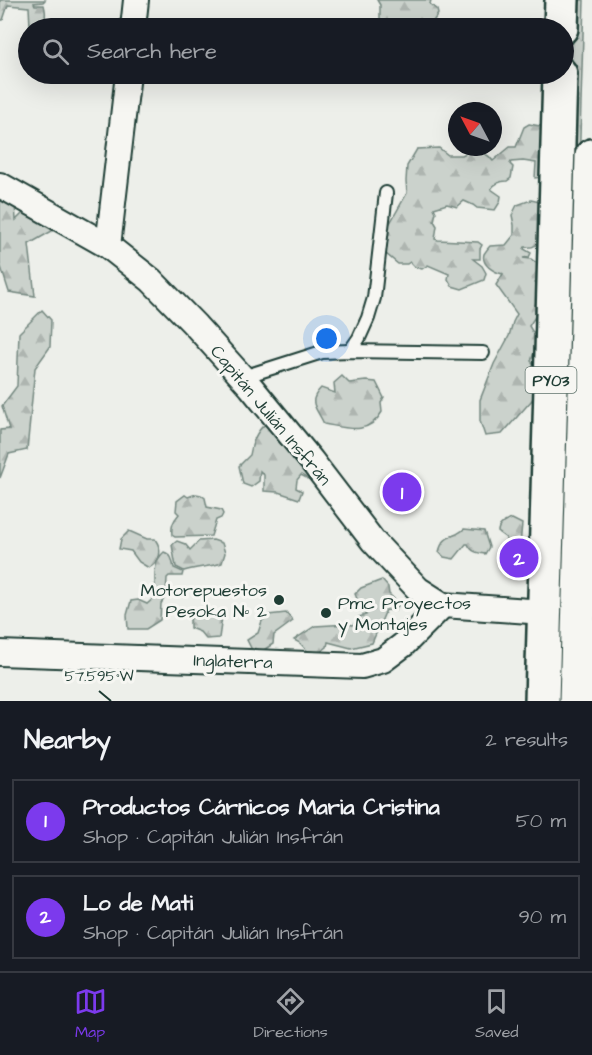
<!DOCTYPE html>
<html lang="en">
<head>
<meta charset="utf-8">
<style>
  :root { --surface:#171b24; --page:#20242c; --text:#f1f3f6; --muted:#9ea1a6; --line:#363941; --accent:#7c3aed }
  body { margin:0; font-family:"Architects Daughter",sans-serif; background:var(--page); color:var(--text) }
  .compass { position:absolute; left:448px; top:102px; width:54px; height:54px; border-radius:50%; background:var(--surface); box-shadow:0 6px 24px #0002; rotate:311deg }
  .you { position:absolute; left:327px; top:339px; width:21px; height:21px; margin:-15px; border:4px solid #fff; border-radius:50%; background:#1a73e8; box-shadow:0 0 0 9px #1a73e833 }
  .badge { display:grid; place-items:center; width:39px; height:39px; border-radius:50%; background:var(--accent); color:#fff; font-size:20px; font-weight:700 }
  .pin { position:absolute; translate:-50% -50%; border:3px solid #fff; box-shadow:0 2px 6px #0006 }
  .list { margin:0; padding:0; list-style:none }
  h2 { display:flex; justify-content:space-between; align-items:center; height:78px; margin:0; padding:0 24px; font-size:26px }
  h2 small { font-size:20px; font-weight:400; color:var(--muted) }
  .list li { display:grid; grid-template-columns:39px 1fr auto; gap:18px; align-items:center; box-sizing:border-box; height:84px; margin:0 12px 12px; padding:0 12px; border:2px solid var(--line); border-radius:0px }
  .list b { display:block; font-size:22px; white-space:nowrap }
  .list p { margin:0; font-size:20px; white-space:nowrap; color:var(--muted) }
  .list em { font-size:20px; font-style:normal; color:var(--muted) }
  .icon { flex:none; width:33px; height:33px; fill:none; stroke:currentColor; stroke-width:2; stroke-linecap:round; stroke-linejoin:round }
  .map { position:relative; flex:none; width:592px; height:701px; overflow:hidden }
  .search { position:absolute; background:var(--surface); box-shadow:0 6px 24px #0002; left:18px; right:18px; top:18px; height:66px; display:flex; align-items:center; gap:15px; box-sizing:border-box; padding:0 21px; border-radius:33px; color:var(--muted); font-size:22px }
  .sheet { height:270px; background:var(--surface) }
  nav { display:flex; justify-content:space-around; align-items:center; box-sizing:border-box; height:84px; border-top:2px solid var(--line); background:var(--surface); font-size:16px; color:var(--muted) }
  nav a { display:grid; justify-items:center; gap:3px }
  nav .on { color:var(--accent) }
  .map>svg:first-child { display:block }
  .grass { fill:url(#grass-tufts); stroke:#758880; stroke-width:1.5 }
  .forest { fill:url(#forest-firs); stroke:#758880; stroke-width:1.5 }
  .lines { fill:none; stroke-linecap:round; stroke-linejoin:round }
  .lane-casing { stroke:#1f3d34; stroke-width:16 }
  .street-casing { stroke:#1f3d34; stroke-width:28 }
  .highway-casing { stroke:#1f3d34; stroke-width:38 }
  .lane { stroke:#f6f6f2; stroke-width:12 }
  .street { stroke:#f6f6f2; stroke-width:24 }
  .highway { stroke:#f6f6f2; stroke-width:33 }
  .ticks { fill:none; stroke:#1f3d34; stroke-width:2 }
  .poi-dot { fill:#1f3d34; stroke:#f6f6f2; stroke-width:2 }
  .labels { text-anchor:middle; stroke-width:6; stroke-linejoin:round; paint-order:stroke }
  .shield { fill:#f6f6f2; stroke:#60746d; stroke-width:1.5 }
  .shield-label { font-size:16px; font-weight:bold; fill:#1f3d34 }
  .street-label { font-size:18px; fill:#1f3d34; stroke:#f6f6f2 }
  .poi-label { font-size:18px; fill:#1f3d34; stroke:#f6f6f2; text-anchor:end }
  .ticks-label { font-size:15px; text-anchor:middle; fill:#1f3d34; stroke:#f6f6f2; stroke-width:6; stroke-linejoin:round; paint-order:stroke }
</style>
</head>
<body>
<div class="map">
<svg width="592" height="701" viewBox="0 0 592 701">
  <defs>
    <pattern id="grass-tufts" width="24" height="20" patternUnits="userSpaceOnUse" patternTransform="scale(1.5)"><rect width="24" height="20" fill="#cbd2cc"/><path d="M3 7l-1-3M5 7V3M7 7l1-3M15 17l-1-3M17 17v-4M19 17l1-3" fill="none" stroke="#aeb5b0"/></pattern>
    <pattern id="forest-firs" width="22" height="20" patternUnits="userSpaceOnUse" patternTransform="scale(1.5)"><rect width="22" height="20" fill="#cbd2cc"/><path d="M5 1l3.5 6h-7zM16 11l3.5 6h-7z" fill="#aeb5b0"/></pattern>
  </defs>
  <rect width="100%" height="100%" fill="#edefea"/>
  <filter id="ink" filterUnits="userSpaceOnUse"><feTurbulence type="fractalNoise" baseFrequency=".0167" numOctaves="2"/><feDisplacementMap in="SourceGraphic" scale="12" xChannelSelector="R" yChannelSelector="G"/><feConvolveMatrix kernelMatrix="1 2 1 2 8 2 1 2 1" color-interpolation-filters="sRGB"/></filter>
  <g filter="url(#ink)">
    <!-- grass -->
    <polygon class="grass" points="574,0 584,0 568,544 565,547 561,547 558,544"/>
    <!-- forest -->
    <g class="forest">
      <path d="M0,0H45L43,2L34,3L35,5H44C47,16 46,25 33,28L30,26L29,7L8,5L3,20H0Z"/>
      <polygon points="377,0 431,0 430,4 437,10 438,14 430,26 422,23 422,28 390,28 388,23 380,19 380,5"/>
      <path d="M529,124L540,126L546,131L542,177L535,178L536,163L523,161L511,162L510,164L513,167L511,178L507,181C501,181 495,183 491,189L501,196L500,202L495,210L477,208L473,205L464,201L457,207L447,204L434,208L436,212L434,221L437,226L435,239L438,240L478,242L482,245L480,249V259H473L482,266L486,273L484,280L462,289L452,286L448,279L449,274L428,265L422,269L415,267L410,262L407,264H398L385,253L384,243L385,232L407,193L406,181L407,166L417,149L439,148L448,155H462L472,150C480,152 488,153 493,161L510,147H516L524,127Z"/>
      <polygon points="0,181 14,187 16,220 34,202 55,216 52,231 29,244 35,296 9,292 0,264"/>
      <path d="M531,200L544,203L542,233L538,232V233L540,240C537,246 531,248 525,247L524,249L531,253L529,257L523,258L531,259L542,267L544,281H536L535,283L544,287C540,303 538,314 529,326L538,341L531,361L535,365L543,367L540,391L502,434L485,436L480,421V400L494,364L509,336L513,322L517,314L496,285L503,274C494,272 481,265 484,254C486,251 488,248 490,246L506,245L514,235V225L512,215L517,205Z"/>
      <polygon points="42,310 51,320 50,347 35,368 27,450 9,454 0,478 0,430 9,429 2,406 17,386 19,333"/>
      <path d="M342,376L349,383L366,381L376,382L384,398L381,403L382,412C368,436 347,428 324,424C318,409 306,403 321,388L335,393L334,383Z"/>
      <path d="M270,421L278,433L280,442L298,453L319,475L310,480L301,475L297,480L296,488L302,491L299,499L278,492L264,491V475L260,471L259,481L251,487L243,484L239,466L250,455C252,442 257,428 270,421Z"/>
      <path d="M196,494L201,495L205,498L207,507L221,510L223,514L221,518L216,520L211,536L175,537L172,535C171,526 173,521 179,514L176,511L177,501L185,495L188,497Z"/>
      <path d="M512,519L522,524L520,545L516,551L510,550L506,547V538L498,532C498,524 505,521 512,519Z"/>
      <path d="M464,529L484,531L489,547L485,554C478,553 471,552 468,544H466L454,559L444,557L439,552C443,534 455,538 464,529Z"/>
      <path d="M129,531L147,539H155C163,551 161,560 149,568L139,562L131,551L119,549L121,539Z"/>
      <path d="M213,540L222,543L225,553L222,563C210,567 197,567 184,571L176,567L172,545L177,541L185,544L190,550L199,541Z"/>
      <path d="M164,552C173,555 172,561 174,568L183,572L182,576H169L167,578L166,595L161,604L160,620L146,629H128L127,615L131,601L138,600L147,604L155,597C156,582 151,563 164,552Z"/>
      <polygon points="382,580 388,587 389,594 399,604 395,611 386,610 372,643 351,648 328,642 327,647 313,657 300,643 294,640 315,626 348,624 353,625 359,617 366,615 357,607 358,601 355,594 361,588"/>
      <polygon points="286,613 293,621 274,635 273,644 262,651 253,652 247,640 258,633 262,621 268,615"/>
      <path d="M194,615C204,618 212,615 222,617L219,638L206,639L200,632L190,628V620Z"/>
    </g>
    <g class="lines">
      <!-- lane casing -->
      <g class="lane-casing">
        <g id="lane">
          <polyline points="350,351 359,338 368,318 374,298 386,193"/>
          <polyline points="243,377 322,352 350,351 483,353"/>
        </g>
      </g>
      <!-- street casing -->
      <g class="street-casing">
        <g id="street">
          <polyline points="133,28 136,0"/>
          <polyline points="0,185 108,246 151,280 196,326 251,387 311,460 373,541 418,589 443,605 544,612"/>
          <polyline points="108,246 128,74"/>
          <polyline points="0,653 362,666 383,660 403,645 443,605"/>
        </g>
      </g>
      <!-- highway casing -->
      <g class="highway-casing">
        <g id="highway">
          <polyline points="561,28 562,0"/>
          <polyline points="542,701 560,74"/>
          <polyline points="576,701 592,156"/>
        </g>
      </g>
      <!-- lane -->
      <use href="#lane" class="lane"/>
      <!-- street -->
      <use href="#street" class="street"/>
      <!-- highway -->
      <use href="#highway" class="highway"/>
    </g>
  </g>
  <!-- ticks -->
  <path class="ticks" d="M99,691L111,701"/>
  <!-- markers -->
  <g class="poi-dot">
    <circle cx="279" cy="600" r="6"/>
    <circle cx="326" cy="613" r="6"/>
  </g>
  <g class="labels">
    <!-- shield labels -->
    <rect class="shield" x="525.5" y="367" width="51" height="26" rx="4.5"/>
    <g class="shield-label">
      <text x="551" y="386">PY03</text>
    </g>
    <!-- street labels -->
    <g class="street-label">
      <text transform="translate(271 415) rotate(50)" y="6">Capitán Julián Insfrán</text>
      <text transform="translate(233 661) rotate(2)" y="6">Inglaterra</text>
    </g>
    <!-- poi labels -->
    <g class="poi-label">
      <text x="267" y="596">Motorepuestos<tspan x="267" dy="21">Pesoka Nº 2</tspan></text>
      <text x="338" y="609" text-anchor="start">Pmc Proyectos<tspan x="338" dy="21">y Montajes</tspan></text>
    </g>
  </g>
  <g class="ticks-label">
    <text x="99" y="681">57.595°W</text>
  </g>
</svg>
<svg class="compass" viewBox="-18 -18 36 36"><path d="M0-13l5 13h-10z" fill="#e53935"/><path d="M0 13l5-13h-10z" fill="#9ea1a6"/></svg>
<div class="you"></div>
<div class="pin badge" style="left:402px;top:492px">1</div>
<div class="pin badge" style="left:519px;top:558px">2</div>
<div class="search"><svg class="icon" aria-label="search" viewBox="0 0 24 24"><circle cx="10" cy="10" r="6"/><path d="M15 15l6 6"/></svg>Search here</div>
</div>
<section class="sheet">
<h2>Nearby<small>2 results</small></h2>
<ul class="list">
<li><span class="badge">1</span><div><b>Productos Cárnicos Maria Cristina</b><p>Shop · Capitán Julián Insfrán</p></div><em>50 m</em></li>
<li><span class="badge">2</span><div><b>Lo de Mati</b><p>Shop · Capitán Julián Insfrán</p></div><em>90 m</em></li>
</ul>
</section>
<nav>
<a class="on"><svg class="icon" aria-label="map" viewBox="0 0 24 24"><path d="M3 6l6-2 6 2 6-2v14l-6 2-6-2-6 2zM9 4v14M15 6v14"/></svg>Map</a>
<a><svg class="icon" aria-label="directions" viewBox="0 0 24 24"><path d="M12 3l9 9-9 9-9-9zM9 14v-3h6M13 9l2 2-2 2"/></svg>Directions</a>
<a><svg class="icon" aria-label="saved" viewBox="0 0 24 24"><path d="M7 4h10v16l-5-4-5 4z"/></svg>Saved</a>
</nav>
</body>
</html>
